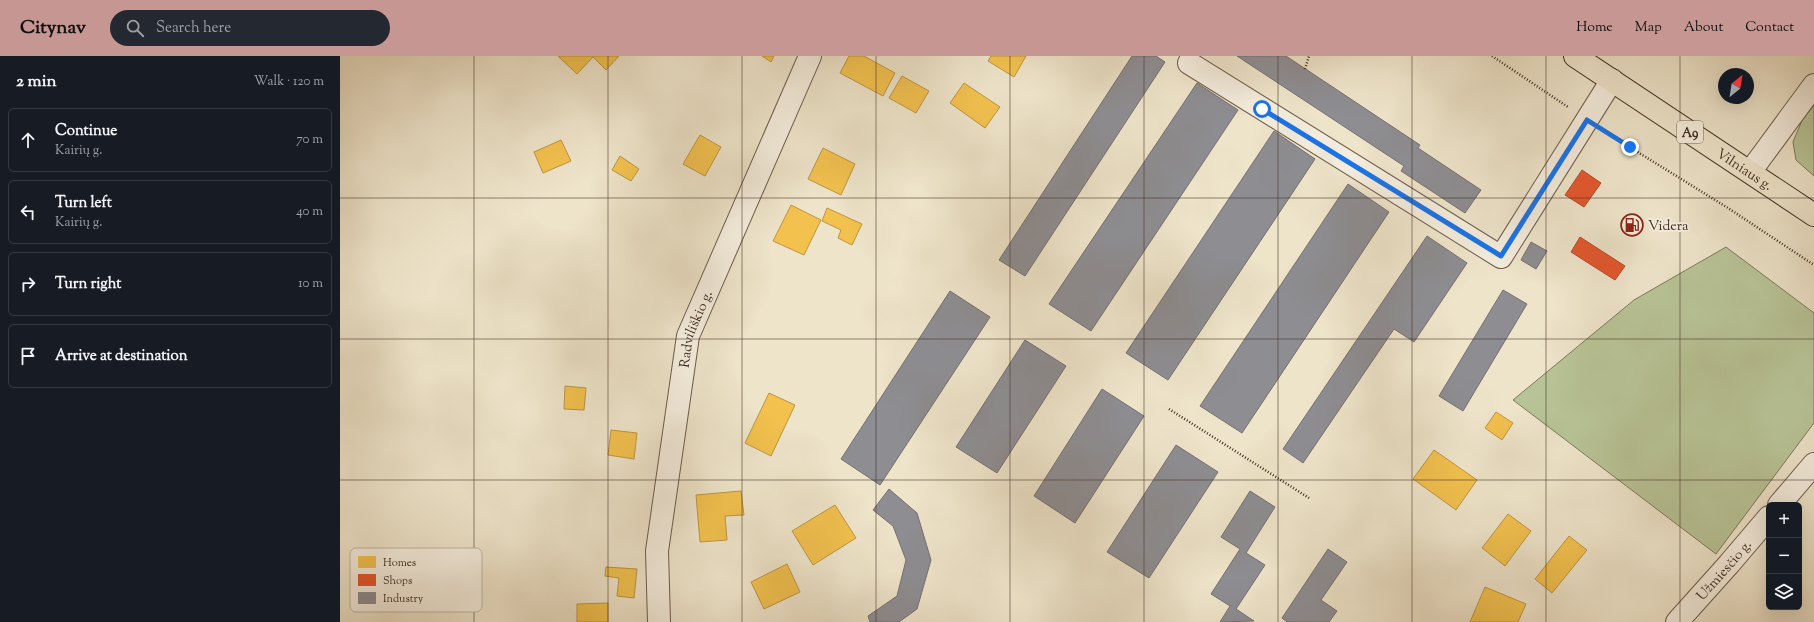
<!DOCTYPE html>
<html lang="en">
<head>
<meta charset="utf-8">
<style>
  :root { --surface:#171b24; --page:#242831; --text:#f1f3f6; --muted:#9ea1a6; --line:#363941; --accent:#c59692 }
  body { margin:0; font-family:"Sorts Mill Goudy",serif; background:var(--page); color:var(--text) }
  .controls { position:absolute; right:12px; bottom:12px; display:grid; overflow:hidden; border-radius:6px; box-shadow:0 4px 16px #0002 }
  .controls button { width:36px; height:36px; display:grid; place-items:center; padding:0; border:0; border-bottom:1px solid var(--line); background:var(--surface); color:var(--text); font:20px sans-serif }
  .compass { position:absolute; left:1378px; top:12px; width:36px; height:36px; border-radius:50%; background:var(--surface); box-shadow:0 4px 16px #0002; rotate:30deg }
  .stop { position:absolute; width:12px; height:12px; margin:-9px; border:3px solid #1a73e8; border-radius:50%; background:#fff }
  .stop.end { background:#1a73e8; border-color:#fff; box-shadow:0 1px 4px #0008 }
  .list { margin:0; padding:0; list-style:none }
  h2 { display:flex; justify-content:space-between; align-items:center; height:52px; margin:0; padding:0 16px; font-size:17px }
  h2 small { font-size:13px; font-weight:400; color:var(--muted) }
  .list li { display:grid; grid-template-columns:26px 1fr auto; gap:12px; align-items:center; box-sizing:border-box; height:64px; margin:0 8px 8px; padding:0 8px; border:1px solid var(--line); border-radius:6px }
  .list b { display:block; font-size:15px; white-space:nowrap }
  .list p { margin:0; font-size:13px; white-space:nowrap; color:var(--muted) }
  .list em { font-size:13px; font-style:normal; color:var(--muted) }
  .icon { flex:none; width:22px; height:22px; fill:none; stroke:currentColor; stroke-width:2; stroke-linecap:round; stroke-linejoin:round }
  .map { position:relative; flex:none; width:1474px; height:566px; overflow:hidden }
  header { display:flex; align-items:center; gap:24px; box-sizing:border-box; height:56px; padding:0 20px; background:var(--accent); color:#111 }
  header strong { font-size:19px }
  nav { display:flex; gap:22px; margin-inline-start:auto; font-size:14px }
  .search { width:280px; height:36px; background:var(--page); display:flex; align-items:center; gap:10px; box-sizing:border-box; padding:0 14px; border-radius:22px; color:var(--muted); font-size:15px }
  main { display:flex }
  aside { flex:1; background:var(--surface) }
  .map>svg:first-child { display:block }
  .green { fill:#b8c497; stroke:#7c795d }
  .homes { fill:#f2c14e; stroke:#bd9541 }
  .shops { fill:#e4572e; stroke:#b34b2b }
  .industry { fill:#8d8d92; stroke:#767071 }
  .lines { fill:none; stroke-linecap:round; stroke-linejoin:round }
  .minor-casing { stroke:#6c5c4d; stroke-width:24 }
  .highway-casing { stroke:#402e23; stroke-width:24 }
  .path { stroke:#402e23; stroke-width:2.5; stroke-dasharray:1 2; stroke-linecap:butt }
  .minor { stroke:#f4eddd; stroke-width:22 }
  .highway { stroke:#eee4ca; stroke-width:22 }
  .route { stroke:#1a73e8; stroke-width:5 }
  .grid { fill:none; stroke:#402e23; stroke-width:1; stroke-opacity:0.55 }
  .labels { text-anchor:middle; stroke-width:4; stroke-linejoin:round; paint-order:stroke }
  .shield { fill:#f4eddd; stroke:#76675b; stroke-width:1 }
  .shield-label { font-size:13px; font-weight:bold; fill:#402e23 }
  .street-label { font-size:14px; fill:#402e23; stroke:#f4eddd }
  .poi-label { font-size:14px; fill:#402e23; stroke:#f4eddd; text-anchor:start }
  .key { fill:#f4eddd; stroke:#beb4a5; stroke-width:1 }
  .key-label { font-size:11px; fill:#402e23 }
</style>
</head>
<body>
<header>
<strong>Citynav</strong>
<div class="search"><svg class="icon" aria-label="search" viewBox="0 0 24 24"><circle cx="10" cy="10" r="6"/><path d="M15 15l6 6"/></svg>Search here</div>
<nav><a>Home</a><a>Map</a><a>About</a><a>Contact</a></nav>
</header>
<main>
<aside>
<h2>2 min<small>Walk · 120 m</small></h2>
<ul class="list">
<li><svg class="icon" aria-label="ahead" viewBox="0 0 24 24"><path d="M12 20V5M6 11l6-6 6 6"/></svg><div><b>Continue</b><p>Kairių g.</p></div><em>70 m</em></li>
<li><svg class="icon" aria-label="left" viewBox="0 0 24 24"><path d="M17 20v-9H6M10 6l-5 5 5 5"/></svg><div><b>Turn left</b><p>Kairių g.</p></div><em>40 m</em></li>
<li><svg class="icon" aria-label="right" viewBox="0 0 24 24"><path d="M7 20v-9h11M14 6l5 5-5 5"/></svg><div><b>Turn right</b></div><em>10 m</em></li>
<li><svg class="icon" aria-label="arrive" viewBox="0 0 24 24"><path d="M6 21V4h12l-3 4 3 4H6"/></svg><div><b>Arrive at destination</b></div></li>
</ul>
</aside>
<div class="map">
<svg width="1474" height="566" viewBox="0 0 1474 566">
  <rect width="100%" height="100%" fill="#eee4ca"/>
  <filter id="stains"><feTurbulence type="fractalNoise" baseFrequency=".005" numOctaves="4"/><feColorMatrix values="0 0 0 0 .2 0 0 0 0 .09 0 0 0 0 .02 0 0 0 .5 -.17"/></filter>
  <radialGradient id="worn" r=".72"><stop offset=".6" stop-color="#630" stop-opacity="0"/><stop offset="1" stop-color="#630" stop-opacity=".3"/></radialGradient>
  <!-- green -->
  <g class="green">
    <polygon points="1474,50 1474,120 1456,104 1453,86 1463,62"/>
    <polygon points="1386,191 1474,257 1474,367 1376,498 1173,344 1294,244"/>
  </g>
  <!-- homes -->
  <g class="homes">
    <polygon points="218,0 279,0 266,14 253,1 237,18"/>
    <polygon points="422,0 434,0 431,6"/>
    <polygon points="509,0 524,0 555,17 543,40 500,17"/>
    <polygon points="651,0 686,0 674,21 648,5"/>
    <polygon points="562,20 589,35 576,57 549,42"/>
    <polygon points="624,27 660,51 645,72 610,47"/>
    <polygon points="360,79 381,91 365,120 343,108"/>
    <polygon points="221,84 231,105 203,117 194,96"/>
    <polygon points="483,92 515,108 501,139 468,123"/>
    <polygon points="280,100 299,113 291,125 272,114"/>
    <polygon points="451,149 481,164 464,199 433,185"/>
    <polygon points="487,152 522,168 512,189 498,182 501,174 482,165"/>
    <polygon points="225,330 246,332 244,354 224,353"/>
    <polygon points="429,337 455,349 431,400 405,387"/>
    <polygon points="1156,356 1173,367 1162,384 1145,372"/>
    <polygon points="271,374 297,377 294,403 268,399"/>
    <polygon points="1094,394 1137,424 1116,454 1073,423"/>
    <polygon points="401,435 404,459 385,460 387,484 360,486 356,439"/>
    <polygon points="495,449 516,482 473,509 452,475"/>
    <polygon points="1168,458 1191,475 1165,510 1142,492"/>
    <polygon points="1229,480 1247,494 1212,537 1195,523"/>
    <polygon points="447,508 460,536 424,553 411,526"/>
    <polygon points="266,511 297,513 294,542 277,540 279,522 265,520"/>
    <polygon points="1145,531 1186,548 1178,566 1130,566"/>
    <polygon points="268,547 268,566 237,566 237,548"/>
  </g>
  <!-- shops -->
  <g class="shops">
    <polygon points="1242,114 1261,127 1244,151 1225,139"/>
    <polygon points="1240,181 1285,210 1275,224 1231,196"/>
  </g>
  <!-- industry -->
  <g class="industry">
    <polygon points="792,0 816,0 825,6 685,220 659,204"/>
    <polygon points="897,0 946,0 1080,89 1078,92 1141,134 1125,157 1061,115 1064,110"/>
    <polygon points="857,27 898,54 751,275 709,248"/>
    <polygon points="934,75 975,103 828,324 786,297"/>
    <polygon points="1008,128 1049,156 902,377 860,350"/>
    <polygon points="1087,180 1127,207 1074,286 1054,273 963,407 943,393"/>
    <polygon points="1191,186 1207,195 1196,213 1181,204"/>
    <polygon points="1163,234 1187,248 1123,355 1099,340"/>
    <polygon points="610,235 650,261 540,429 501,403"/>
    <polygon points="685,284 726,310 657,417 616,391"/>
    <polygon points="762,333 804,360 735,467 694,440"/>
    <polygon points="836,389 878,416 809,522 767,496"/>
    <polygon points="549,433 577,457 591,504 577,553 559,566 530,566 528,560 557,540 566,504 553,470 533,454"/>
    <polygon points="910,435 935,451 906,497 925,509 896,553 914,565 880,566 890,550 871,538 900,493 881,481"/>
    <polygon points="988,493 1007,506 981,544 997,555 989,566 947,566 942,562"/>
  </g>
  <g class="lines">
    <!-- minor casing -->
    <g class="minor-casing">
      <g id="minor">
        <polyline points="849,7 1161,201 1272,24"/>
        <polyline points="1410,116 1474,29"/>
        <polyline points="1439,449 1474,408"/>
        <path id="s1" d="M319,566L317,495L348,280L470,0"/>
        <path id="s2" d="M1337,566L1389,508L1429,461"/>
      </g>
    </g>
    <!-- highway casing -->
    <g class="highway-casing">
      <g id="highway">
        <path id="s3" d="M1235,0L1474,159"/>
      </g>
    </g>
    <!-- path -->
    <g class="path">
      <polyline points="1152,0 1228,51"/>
      <polyline points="965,13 969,0"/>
      <polyline points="1267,77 1388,152 1474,209"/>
      <polyline points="829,353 969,442"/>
    </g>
    <!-- minor -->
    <use href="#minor" class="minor"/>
    <!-- highway -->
    <use href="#highway" class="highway"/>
  </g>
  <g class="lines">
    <!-- route -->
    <polyline class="route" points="922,53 1161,200 1247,64 1290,91"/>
  </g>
  <!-- grid -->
  <path class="grid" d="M134,0V566M268,0V566M402,0V566M536,0V566M670,0V566M804,0V566M938,0V566M1072,0V566M1206,0V566M1340,0V566M0,142H1474M0,283H1474M0,424H1474"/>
  <!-- icons -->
  <defs>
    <g id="fuel-ring" transform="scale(1.15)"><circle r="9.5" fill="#f4eddd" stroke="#8f2418" stroke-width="1.5"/><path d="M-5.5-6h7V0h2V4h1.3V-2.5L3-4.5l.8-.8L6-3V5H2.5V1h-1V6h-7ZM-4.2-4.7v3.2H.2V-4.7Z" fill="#8f2418"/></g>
  </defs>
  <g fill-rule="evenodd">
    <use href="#fuel-ring" x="1292" y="169"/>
  </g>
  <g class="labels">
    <!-- shield labels -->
    <rect class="shield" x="1337" y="65" width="26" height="22" rx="3"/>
    <g class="shield-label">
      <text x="1350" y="81">A9</text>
    </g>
    <!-- street labels -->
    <g class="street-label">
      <text dy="5" stroke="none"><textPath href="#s3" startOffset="204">Vilniaus g.</textPath></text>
      <text dy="5" stroke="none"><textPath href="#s1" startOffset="297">Radviliškio g.</textPath></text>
      <text dy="5" stroke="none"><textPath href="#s2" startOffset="70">Užmiesčio g.</textPath></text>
    </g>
    <!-- poi labels -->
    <g class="poi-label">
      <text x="1308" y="174">Videra</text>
    </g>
  </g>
  <!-- legend -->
  <rect x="10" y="492" width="132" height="64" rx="6" class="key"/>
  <rect x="18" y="500" width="18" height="12" fill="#f2c14e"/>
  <rect x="18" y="518" width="18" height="12" fill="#e4572e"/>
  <rect x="18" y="536" width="18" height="12" fill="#8d8d92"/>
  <g class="key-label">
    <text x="43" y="510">Homes</text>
    <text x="43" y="528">Shops</text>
    <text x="43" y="546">Industry</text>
  </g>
  <rect width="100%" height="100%" filter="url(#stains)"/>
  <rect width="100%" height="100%" fill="url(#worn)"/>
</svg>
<div class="controls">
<button>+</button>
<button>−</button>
<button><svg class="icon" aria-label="layers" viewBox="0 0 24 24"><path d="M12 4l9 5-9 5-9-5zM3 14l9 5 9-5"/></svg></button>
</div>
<svg class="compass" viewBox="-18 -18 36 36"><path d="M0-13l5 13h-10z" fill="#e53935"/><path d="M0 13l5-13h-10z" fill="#9ea1a6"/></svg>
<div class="stop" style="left:922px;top:53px"></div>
<div class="stop end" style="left:1290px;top:91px"></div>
</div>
</main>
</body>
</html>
